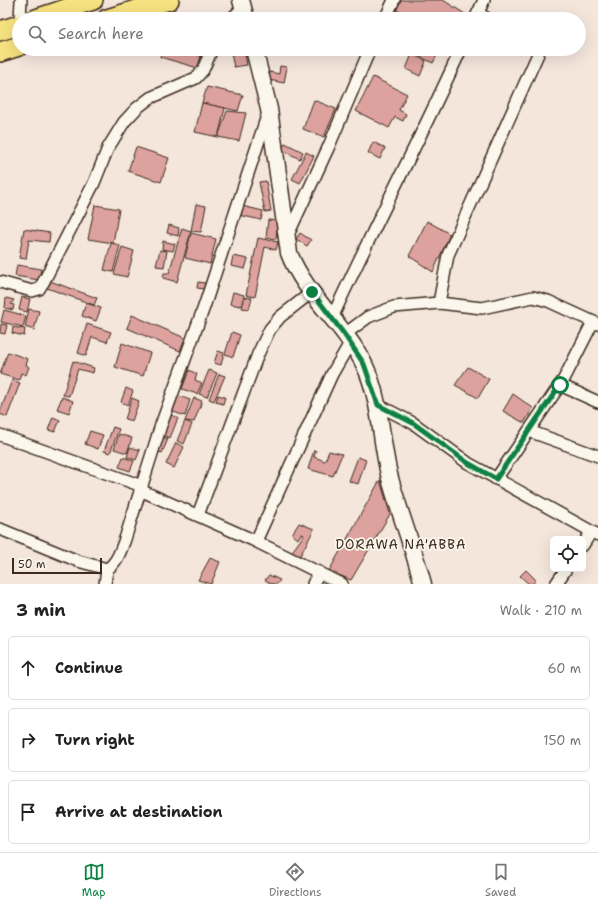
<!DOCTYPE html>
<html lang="en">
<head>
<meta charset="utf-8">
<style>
  :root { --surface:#fff; --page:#f6f6f6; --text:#222; --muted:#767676; --line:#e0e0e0; --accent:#0b8043 }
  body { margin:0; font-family:"Shantell Sans",sans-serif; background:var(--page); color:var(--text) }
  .controls { position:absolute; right:12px; bottom:12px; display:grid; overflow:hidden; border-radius:6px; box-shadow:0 4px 16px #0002 }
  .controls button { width:36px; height:36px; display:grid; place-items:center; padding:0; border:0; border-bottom:1px solid var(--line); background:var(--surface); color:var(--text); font:20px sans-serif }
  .scale { position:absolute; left:12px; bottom:10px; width:90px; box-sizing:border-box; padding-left:4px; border:2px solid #3b2a1e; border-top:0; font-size:11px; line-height:14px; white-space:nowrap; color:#3b2a1e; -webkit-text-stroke:3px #fbf7ec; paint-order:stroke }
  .stop { position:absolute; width:12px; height:12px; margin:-9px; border:3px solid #0b8043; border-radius:50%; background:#fff }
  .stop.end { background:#0b8043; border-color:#fff; box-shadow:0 1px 4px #0008 }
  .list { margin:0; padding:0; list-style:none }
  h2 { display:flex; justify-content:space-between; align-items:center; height:52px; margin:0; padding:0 16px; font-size:17px }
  h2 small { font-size:13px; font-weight:400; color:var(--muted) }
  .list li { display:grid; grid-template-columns:26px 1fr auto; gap:12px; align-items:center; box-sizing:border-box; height:64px; margin:0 8px 8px; padding:0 8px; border:1px solid var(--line); border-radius:6px }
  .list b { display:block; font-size:15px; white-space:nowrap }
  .list em { font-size:13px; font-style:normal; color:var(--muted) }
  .icon { flex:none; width:22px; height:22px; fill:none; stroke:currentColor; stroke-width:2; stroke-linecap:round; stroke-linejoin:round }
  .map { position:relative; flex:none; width:598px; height:584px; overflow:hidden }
  .search { position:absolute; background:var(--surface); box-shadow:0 4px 16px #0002; left:12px; right:12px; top:12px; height:44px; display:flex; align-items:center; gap:10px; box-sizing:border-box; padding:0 14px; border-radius:22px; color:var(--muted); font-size:15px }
  .sheet { height:268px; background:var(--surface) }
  nav { display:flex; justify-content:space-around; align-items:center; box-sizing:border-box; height:56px; border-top:1px solid var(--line); background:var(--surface); font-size:11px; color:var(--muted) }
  nav a { display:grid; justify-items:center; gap:2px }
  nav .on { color:var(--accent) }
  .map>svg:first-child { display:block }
  .building { fill:#dda29e; stroke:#3b2a1e }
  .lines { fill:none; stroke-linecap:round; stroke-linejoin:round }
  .minor-casing { stroke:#3b2a1e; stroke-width:14 }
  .secondary-casing { stroke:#3b2a1e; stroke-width:19 }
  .trunk-casing { stroke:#3b2a1e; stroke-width:22 }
  .minor { stroke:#fbf7ec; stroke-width:11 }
  .secondary { stroke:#fbf7ec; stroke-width:16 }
  .trunk { stroke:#f7e281; stroke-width:19 }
  .route { stroke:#0b8043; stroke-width:5 }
  .labels { text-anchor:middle; stroke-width:3.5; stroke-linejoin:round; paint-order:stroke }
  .quarter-label { font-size:13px; letter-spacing:1px; fill:#3b2a1e; stroke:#fbf7ec }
</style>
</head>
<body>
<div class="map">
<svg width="598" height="584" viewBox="0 0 598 584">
  <rect width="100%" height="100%" fill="#f5e6dc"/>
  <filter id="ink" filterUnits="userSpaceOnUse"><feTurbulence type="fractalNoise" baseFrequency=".025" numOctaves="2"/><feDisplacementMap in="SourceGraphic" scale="8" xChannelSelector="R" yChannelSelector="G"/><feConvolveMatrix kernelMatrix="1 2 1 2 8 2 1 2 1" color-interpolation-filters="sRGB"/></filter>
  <g filter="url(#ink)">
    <!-- building -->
    <g class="building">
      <polygon points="400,0 443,0 465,14 462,19 409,19 394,8"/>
      <polygon points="162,49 179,49 201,56 198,68 160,57"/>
      <polygon points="230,49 244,49 247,65 234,67"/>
      <polygon points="417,49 440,49 433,63 415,54"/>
      <polygon points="412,54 426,61 420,76 406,69"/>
      <polygon points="280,66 287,67 284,83 269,80 270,72 279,74"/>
      <polygon points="373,77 407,94 399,110 406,114 403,121 395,117 389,128 356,111"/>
      <polygon points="207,87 243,95 238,111 202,103"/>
      <polygon points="314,100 336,109 324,137 303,129"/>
      <polygon points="202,103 225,108 218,137 195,132"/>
      <polygon points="227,111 246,113 239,141 218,137"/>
      <polygon points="373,142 385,148 380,159 368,153"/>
      <polygon points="285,143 303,152 300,159 282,150"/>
      <polygon points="136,147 169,158 161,182 128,171"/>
      <polygon points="306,152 314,156 300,183 292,179"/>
      <polygon points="266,181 271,211 265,212 259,182"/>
      <polygon points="196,204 206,206 201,232 191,231"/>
      <polygon points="95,205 119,209 113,243 88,239"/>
      <polygon points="242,206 263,211 261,220 239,215"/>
      <polygon points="268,220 278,221 276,239 266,238"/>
      <polygon points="427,221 450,234 433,272 409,256"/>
      <polygon points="169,225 179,228 178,236 167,233"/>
      <polygon points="182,228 191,231 177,282 163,278 164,273 169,273"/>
      <polygon points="24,229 50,233 49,242 29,240 26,259 19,258"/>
      <polygon points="191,233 216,239 210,264 185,258"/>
      <polygon points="300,233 311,240 307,246 296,239"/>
      <polygon points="258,238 278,242 276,250 265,247 255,297 246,295"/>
      <polygon points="163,241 175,244 173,251 162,249"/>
      <polygon points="111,243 120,245 113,272 104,270"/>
      <polygon points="122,247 134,251 127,277 114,274"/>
      <polygon points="160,250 167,251 164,267 156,266"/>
      <polygon points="233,256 248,259 245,269 231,266"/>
      <polygon points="17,265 41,269 39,280 15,276"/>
      <polygon points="50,281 97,298 94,305 47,288"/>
      <polygon points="198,282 205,283 204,289 197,288"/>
      <polygon points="233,292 244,295 241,306 230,304"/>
      <polygon points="22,297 30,299 27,312 19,310"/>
      <polygon points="245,297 252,298 249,309 242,308"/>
      <polygon points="6,298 14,300 11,304 14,305 13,310 5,308"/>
      <polygon points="86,303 101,308 96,321 82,316"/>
      <polygon points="29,309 39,311 34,330 25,327"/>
      <polygon points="4,310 26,316 23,327 1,322"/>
      <polygon points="132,315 185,338 180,351 127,328"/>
      <polygon points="1,324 7,325 5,334 0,333"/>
      <polygon points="87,324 111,332 107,342 92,337 86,356 78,353"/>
      <polygon points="13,327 25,329 24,336 12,333"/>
      <polygon points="232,332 240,335 233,357 225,354"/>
      <polygon points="122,343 150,353 143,376 115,367"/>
      <polygon points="218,351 224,353 221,365 214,363"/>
      <polygon points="8,352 28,359 26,365 29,367 26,375 21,373 19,380 0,374"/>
      <polygon points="73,361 94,368 93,373 78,369 69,396 63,395"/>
      <polygon points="468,367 489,379 478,398 455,385"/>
      <polygon points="189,370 197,374 195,380 202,383 197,394 182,389"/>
      <polygon points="209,370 217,373 207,397 199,394"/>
      <polygon points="219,374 225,376 214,401 209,399"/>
      <polygon points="12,380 20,383 7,417 0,414 0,412"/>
      <polygon points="126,388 133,391 128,405 121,402"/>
      <polygon points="513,394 533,408 524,423 503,411"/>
      <polygon points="176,395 190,400 185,416 171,411"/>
      <polygon points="218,395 225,397 223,404 216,402"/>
      <polygon points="62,397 73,401 69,413 57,409"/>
      <polygon points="132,398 139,401 132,421 125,419"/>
      <polygon points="194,398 202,401 194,422 185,421"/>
      <polygon points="169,414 178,418 170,438 161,435"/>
      <polygon points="53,417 60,420 55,432 48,430"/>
      <polygon points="185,421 192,424 184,444 177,441"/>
      <polygon points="113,427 119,429 110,453 104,451"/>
      <polygon points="90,431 103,435 98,449 85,444"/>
      <polygon points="119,434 132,438 127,453 114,449"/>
      <polygon points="162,437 168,439 162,453 156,451"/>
      <polygon points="176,443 184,447 174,468 166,464"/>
      <polygon points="130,447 140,450 136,460 127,457"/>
      <polygon points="314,450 316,451 314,457 325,461 329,451 342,454 333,476 308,469"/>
      <polygon points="123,457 134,461 130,471 119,467"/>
      <polygon points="358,457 366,460 358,484 349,481"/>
      <polygon points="380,480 390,514 351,580 329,571"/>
      <polygon points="299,523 314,529 299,558 291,553 304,535 301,534 298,539 292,534"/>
      <polygon points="210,558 220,562 211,584 198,580"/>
      <polygon points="526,570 536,580 532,584 529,584 520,576"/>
      <polygon points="269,575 280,580 277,584 272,584 265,580"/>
    </g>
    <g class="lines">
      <!-- minor casing -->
      <g class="minor-casing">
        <g id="minor">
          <polyline points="478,13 488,19"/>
          <polyline points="20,19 21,0"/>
          <polyline points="231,19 243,8"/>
          <polyline points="385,19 394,0"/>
          <polyline points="475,19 484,0"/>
          <polyline points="287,237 329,146 370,49"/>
          <polyline points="0,282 32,291 39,289 44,281 94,183 108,148 124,122 137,108 150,98 196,78 203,70 212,49"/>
          <polyline points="439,303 448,255 538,54 536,49"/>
          <path d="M332,318C373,228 420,140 461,49"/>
          <polyline points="345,334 368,317 394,307 439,303 482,308 533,297 548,301 598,324"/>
          <polyline points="560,385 598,402"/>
          <polyline points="378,405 413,423 468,463 598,535"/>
          <polyline points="529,431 598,456"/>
          <polyline points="0,435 142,486"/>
          <polyline points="496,479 564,379 593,322"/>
          <polyline points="140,490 253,540 342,584"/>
          <polyline points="198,515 258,354 270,329 280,317 312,292"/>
          <path d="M0,529L78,561L107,569C117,563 121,550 125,539L161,425L204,307L268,113"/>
          <polyline points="256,541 332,374 350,343"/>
          <polyline points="583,545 591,532"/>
          <polyline points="105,584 107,569"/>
          <polyline points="313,584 319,572"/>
          <polyline points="556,584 566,569"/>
        </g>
      </g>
      <!-- secondary casing -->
      <g class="secondary-casing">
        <g id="secondary">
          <polyline points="241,0 246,19"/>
          <path d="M254,49L269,109L289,253C305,295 344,324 364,364C382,401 380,443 391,482C401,517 414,550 423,584"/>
        </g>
      </g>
      <!-- trunk casing -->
      <g class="trunk-casing">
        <g id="trunk">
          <polyline points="36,19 93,0"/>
          <polyline points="107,19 169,0"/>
          <polyline points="0,31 19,25"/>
          <polyline points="0,52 19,46"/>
        </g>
      </g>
      <!-- minor -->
      <use href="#minor" class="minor"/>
      <!-- secondary -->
      <use href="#secondary" class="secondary"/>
      <!-- trunk -->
      <use href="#trunk" class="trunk"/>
    </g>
  </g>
  <g class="lines" filter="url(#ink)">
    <!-- route -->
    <polyline class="route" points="312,292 344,334 364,364 378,405 413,423 468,463 496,479 560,385"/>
  </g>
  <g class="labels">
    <!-- quarter labels -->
    <g class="quarter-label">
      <text x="401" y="549">DORAWA NA'ABBA</text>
    </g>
  </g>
</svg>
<div class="controls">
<button><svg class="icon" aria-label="locate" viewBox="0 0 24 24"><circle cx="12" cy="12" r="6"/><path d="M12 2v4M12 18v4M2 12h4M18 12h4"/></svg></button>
</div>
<div class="scale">50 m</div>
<div class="stop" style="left:560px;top:385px"></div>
<div class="stop end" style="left:312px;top:292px"></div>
<div class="search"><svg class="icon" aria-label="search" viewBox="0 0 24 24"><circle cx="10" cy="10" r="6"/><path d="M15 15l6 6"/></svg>Search here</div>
</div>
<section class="sheet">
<h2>3 min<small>Walk · 210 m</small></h2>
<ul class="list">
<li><svg class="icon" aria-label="ahead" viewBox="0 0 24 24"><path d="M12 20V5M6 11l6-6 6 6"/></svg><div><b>Continue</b></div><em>60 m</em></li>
<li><svg class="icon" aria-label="right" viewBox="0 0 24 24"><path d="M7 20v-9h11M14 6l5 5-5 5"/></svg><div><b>Turn right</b></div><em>150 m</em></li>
<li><svg class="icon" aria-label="arrive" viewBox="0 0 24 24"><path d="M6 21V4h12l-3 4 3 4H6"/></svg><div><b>Arrive at destination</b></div></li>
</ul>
</section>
<nav>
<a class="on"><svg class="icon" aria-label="map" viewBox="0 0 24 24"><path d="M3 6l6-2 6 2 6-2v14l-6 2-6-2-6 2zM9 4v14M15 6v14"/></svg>Map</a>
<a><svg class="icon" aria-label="directions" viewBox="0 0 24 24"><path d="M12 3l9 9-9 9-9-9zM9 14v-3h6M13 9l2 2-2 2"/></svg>Directions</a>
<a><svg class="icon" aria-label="saved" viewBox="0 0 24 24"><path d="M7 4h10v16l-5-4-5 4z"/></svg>Saved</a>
</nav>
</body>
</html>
